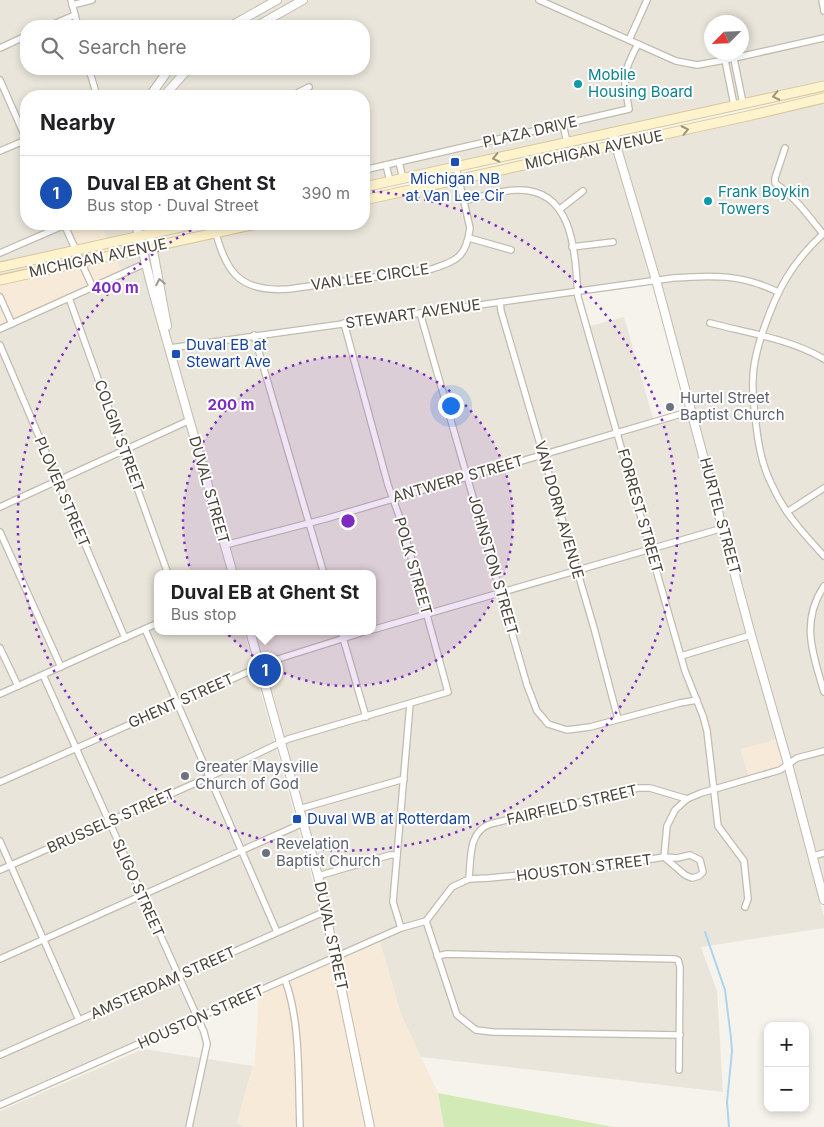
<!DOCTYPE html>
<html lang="en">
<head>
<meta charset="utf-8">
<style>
  :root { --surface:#fff; --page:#f6f6f6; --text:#202124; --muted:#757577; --line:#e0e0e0; --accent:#fc3f1d }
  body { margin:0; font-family:Inter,sans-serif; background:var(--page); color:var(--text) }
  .controls { position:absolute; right:15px; bottom:15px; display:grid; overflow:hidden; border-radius:10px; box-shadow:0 2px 8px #0003 }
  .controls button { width:45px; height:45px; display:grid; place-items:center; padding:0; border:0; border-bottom:1px solid var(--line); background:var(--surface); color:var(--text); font:25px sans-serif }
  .compass { position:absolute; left:704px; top:15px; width:45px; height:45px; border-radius:50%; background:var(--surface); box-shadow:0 2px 8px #0003; rotate:246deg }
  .you { position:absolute; left:450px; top:405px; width:18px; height:18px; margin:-12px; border:4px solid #fff; border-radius:50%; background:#1a73e8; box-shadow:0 0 0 8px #1a73e833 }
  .badge { display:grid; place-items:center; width:32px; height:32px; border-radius:50%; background:var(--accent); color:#fff; font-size:16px; font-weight:700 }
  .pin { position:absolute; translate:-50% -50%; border:2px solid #fff; box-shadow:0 1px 5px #0006 }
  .popup { position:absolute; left:154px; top:570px; width:222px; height:65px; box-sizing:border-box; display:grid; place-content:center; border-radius:10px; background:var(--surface); filter:drop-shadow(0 1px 4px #0005); font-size:16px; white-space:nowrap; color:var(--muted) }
  .popup b { font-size:19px; color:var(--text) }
  .popup::after { content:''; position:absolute; left:50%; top:100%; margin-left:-10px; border:10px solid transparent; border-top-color:var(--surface) }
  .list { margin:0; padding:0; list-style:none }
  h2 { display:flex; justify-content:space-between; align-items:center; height:65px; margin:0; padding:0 20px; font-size:21px }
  h2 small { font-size:16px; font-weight:400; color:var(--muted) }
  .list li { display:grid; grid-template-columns:32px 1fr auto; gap:15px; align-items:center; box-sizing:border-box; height:75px; padding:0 20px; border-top:1px solid var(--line) }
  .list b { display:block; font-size:19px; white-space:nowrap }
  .list p { margin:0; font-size:16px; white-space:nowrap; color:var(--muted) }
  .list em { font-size:16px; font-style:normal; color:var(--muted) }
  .icon { flex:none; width:28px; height:28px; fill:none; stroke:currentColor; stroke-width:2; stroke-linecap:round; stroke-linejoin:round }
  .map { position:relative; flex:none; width:824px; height:1127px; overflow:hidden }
  .search { position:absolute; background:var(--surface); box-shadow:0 2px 8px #0003; left:20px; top:20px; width:350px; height:55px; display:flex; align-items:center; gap:12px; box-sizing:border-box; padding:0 18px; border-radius:20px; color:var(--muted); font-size:19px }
  .panel { position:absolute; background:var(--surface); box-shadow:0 2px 8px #0003; left:20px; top:90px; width:350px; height:140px; border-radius:20px }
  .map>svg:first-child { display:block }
  .residential { fill:#eae5da; fill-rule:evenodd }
  .commercial { fill:#f7ead8 }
  .green { fill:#d2eab5 }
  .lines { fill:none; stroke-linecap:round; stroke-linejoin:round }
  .stream { stroke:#a9d4f2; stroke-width:2 }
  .minor-casing { stroke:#c2bbae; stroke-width:8 }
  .tertiary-casing { stroke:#c2bbae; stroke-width:10 }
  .secondary-casing { stroke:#d6c79b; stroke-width:11 }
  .minor { stroke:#fff; stroke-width:5.5 }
  .tertiary { stroke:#fff; stroke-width:8 }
  .secondary { stroke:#fff3cd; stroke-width:9 }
  .oneway { stroke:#9c937c }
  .oneway2 { stroke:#9c9892 }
  .ring { fill:none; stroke:#7b2cbf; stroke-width:2.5; stroke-dasharray:2.5 5 }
  .culture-dot { fill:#0f9aa8; stroke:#fff; stroke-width:2 }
  .transit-dot { fill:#1a4fb4; stroke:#fff; stroke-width:2 }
  .worship-dot { fill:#6b7280; stroke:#fff; stroke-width:2 }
  .labels { text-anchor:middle; stroke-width:4; stroke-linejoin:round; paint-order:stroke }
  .culture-label { font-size:15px; fill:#0d838f; stroke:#fff; text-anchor:start }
  .street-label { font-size:15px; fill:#4b4439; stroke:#fff }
  .transit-label { font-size:15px; fill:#164399; stroke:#fff; text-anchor:start }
  .worship-label { font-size:15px; fill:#5b616d; stroke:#fff; text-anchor:start }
  .centre { fill:#7b2cbf; stroke:#fff; stroke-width:2.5 }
  .ring-label { font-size:15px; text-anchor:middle; font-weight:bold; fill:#7b2cbf; stroke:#fff; stroke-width:4; stroke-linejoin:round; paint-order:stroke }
</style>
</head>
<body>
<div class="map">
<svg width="824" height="1127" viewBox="0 0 824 1127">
  <rect width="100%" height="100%" fill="#f6f3ec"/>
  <!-- residential -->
  <g class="residential">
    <path d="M0,0H824V84L364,185V96H101L94,69H364V26H26V69H92L99,96H26V224H67L81,262L0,280ZM712,22H742V52H712Z"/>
    <polygon points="824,100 824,891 618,147"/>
    <polygon points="613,148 653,279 580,289 589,326 624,317 655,425 690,416 778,739 741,750 749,777 784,765 824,917 824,928 701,947 717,991 723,1092 421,1057 401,1015 380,942 339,960 252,631 372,631 372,574 236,574 144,265 229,574 158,574 158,631 244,631 333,955 0,1103 0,329 123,274 100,224 133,224 141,251 265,224 364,224 364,202"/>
    <polygon points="143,1049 253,1066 237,1123 245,1127 0,1127 0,1111"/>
  </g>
  <!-- commercial -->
  <g class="commercial">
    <polygon points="67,224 100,224 123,274 0,329 0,280 81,262 65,225"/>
    <polygon points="778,739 784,765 749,777 741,749"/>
    <polygon points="380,942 401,1015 438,1093 444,1127 245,1127 237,1123 255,1060 259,993 291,981"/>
  </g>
  <!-- green -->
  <polygon class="green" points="438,1093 613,1127 444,1127"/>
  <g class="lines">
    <!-- stream -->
    <polyline class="stream" points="705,932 725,990 731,1038 732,1051 727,1102 729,1127"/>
    <!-- minor casing -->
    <g class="minor-casing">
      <g id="minor">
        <polyline points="71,0 78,26"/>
        <polyline points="539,0 676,61 697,65 725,60 824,38"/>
        <polyline points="822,0 824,11"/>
        <polyline points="72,5 92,0"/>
        <polyline points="49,26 75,15"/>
        <polyline points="629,40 647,0"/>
        <polyline points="0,48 26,36"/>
        <polyline points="734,59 743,103"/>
        <polyline points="725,60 734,105"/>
        <polyline points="89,69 97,96"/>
        <polyline points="0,80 26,139"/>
        <polyline points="291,96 309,87"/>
        <polyline points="563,125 567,142"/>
        <path d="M785,148L775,178V183C795,197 808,215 823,234"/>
        <polyline points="0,151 26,140"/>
        <polyline points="399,162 403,179"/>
        <polyline points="386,165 390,181"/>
        <path d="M364,170L629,109C623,76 622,74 638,44"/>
        <path d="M464,201C481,197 499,190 517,190C575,188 575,256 578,297L685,671L703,716L707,731L718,826L744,861L748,899L745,907"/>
        <polyline points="560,209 583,191"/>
        <polyline points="64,224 93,288"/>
        <path d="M213,224C226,270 236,293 289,289L432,269C458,260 466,257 470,228L456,167"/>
        <path d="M824,233C792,262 777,290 763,331C758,346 753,362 753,379C752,394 754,409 756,424C758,444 762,465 771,483C784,513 802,532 824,556"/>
        <polyline points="469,238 511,250"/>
        <polyline points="572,247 613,242"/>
        <polyline points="0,253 67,224"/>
        <polyline points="0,297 12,324"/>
        <polyline points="69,298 168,574"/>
        <polyline points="500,302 501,311 594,628 618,719"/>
        <polyline points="420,313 527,685 537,711 544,719 548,724 567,730 590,727 680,703 697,700"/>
        <path d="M710,323C748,333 790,339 824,359"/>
        <polyline points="0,329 146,263"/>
        <polyline points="254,335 324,574"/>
        <polyline points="0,345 125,638"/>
        <path d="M170,348L673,278C711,275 742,274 778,292"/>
        <polyline points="0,507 190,420"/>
        <polyline points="787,512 824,488"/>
        <polyline points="0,532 61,667"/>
        <polyline points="225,545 325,519 691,411"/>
        <path d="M824,586C800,622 813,654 824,692"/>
        <polyline points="145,629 277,932"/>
        <polyline points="372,630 723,528"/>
        <polyline points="341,631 366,717"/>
        <polyline points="0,648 18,686"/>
        <polyline points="681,656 751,635"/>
        <polyline points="43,675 204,1032 207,1044 189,1127"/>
        <polyline points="0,694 158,623"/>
        <polyline points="0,782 248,672 259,665 367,631"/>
        <polyline points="299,809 404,779"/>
        <polyline points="0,841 79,1020"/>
        <polygon points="690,855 700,860 703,872 699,876 692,878 685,875 664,857 677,858"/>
        <polyline points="813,856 824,853"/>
        <polyline points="0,870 209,777 288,739 448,692 402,524 388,485 344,323"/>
        <polyline points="318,876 390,855 397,855"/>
        <path d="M469,879C471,859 468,832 490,824L638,788H650L687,799"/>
        <polyline points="426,921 452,887 469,879 489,878 603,867 664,857 667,826 675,810 687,799 701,793 780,770 797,758 824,751"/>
        <polyline points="426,921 457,1015 476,1030 493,1032 680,1035"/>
        <polyline points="401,928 393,902 410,704"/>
        <polyline points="437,956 447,954 675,959 678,960 680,967 679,1070"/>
        <polyline points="0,959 303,823"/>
        <path d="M285,980C301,1022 298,1081 300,1127"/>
        <polyline points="0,1055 326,911"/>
        <polyline points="0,1105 401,928 426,921"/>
      </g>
    </g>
    <!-- tertiary casing -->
    <g class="tertiary-casing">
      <g id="tertiary">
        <polyline points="231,26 277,0"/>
        <polyline points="257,26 303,0"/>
        <polyline points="150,96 169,69"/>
        <polyline points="164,96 188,69"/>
        <polyline points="612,132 656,280 751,635 788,764 824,900"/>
        <polyline points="136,224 152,288 233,574"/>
        <polyline points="148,224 167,326"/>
        <polyline points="250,631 318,876 370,1127"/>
      </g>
    </g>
    <!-- secondary casing -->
    <g class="secondary-casing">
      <g id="secondary">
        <polyline points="364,187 824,86"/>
        <polyline points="364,200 743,117 824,98"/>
        <polyline points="0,267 195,224"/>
        <polyline points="0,280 256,224"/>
      </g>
    </g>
    <!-- minor -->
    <use href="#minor" class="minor"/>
    <!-- tertiary -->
    <use href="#tertiary" class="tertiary"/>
    <!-- secondary -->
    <use href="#secondary" class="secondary"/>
  </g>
  <!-- one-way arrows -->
  <defs><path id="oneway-chevron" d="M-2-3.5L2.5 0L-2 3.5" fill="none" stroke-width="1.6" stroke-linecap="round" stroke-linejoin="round" transform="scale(1.25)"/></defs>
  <g class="oneway">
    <use href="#oneway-chevron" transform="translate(776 96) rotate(168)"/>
    <use href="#oneway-chevron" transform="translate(685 130) rotate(-12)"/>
    <use href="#oneway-chevron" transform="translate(496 158) rotate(167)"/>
  </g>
  <use class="oneway2" href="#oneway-chevron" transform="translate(160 282) rotate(-101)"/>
  <!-- distance rings -->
  <circle cx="348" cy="521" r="165" fill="#7b2cbf" fill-opacity=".12"/>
  <g class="ring">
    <circle cx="348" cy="521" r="165"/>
    <path d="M365 191A330 330 0 1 1 203 224"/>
  </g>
  <!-- markers -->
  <g class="culture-dot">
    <circle cx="578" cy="84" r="5"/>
    <circle cx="708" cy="201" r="5"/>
  </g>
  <g class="transit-dot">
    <rect x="450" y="157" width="10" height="10" rx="2.5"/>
    <rect x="171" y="349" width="10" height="10" rx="2.5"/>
    <rect x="292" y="814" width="10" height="10" rx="2.5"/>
  </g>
  <g class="worship-dot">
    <circle cx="670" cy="407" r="5"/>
    <circle cx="185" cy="776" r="5"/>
    <circle cx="266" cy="853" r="5"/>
  </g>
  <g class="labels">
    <!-- culture labels -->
    <g class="culture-label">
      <text x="588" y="80">Mobile<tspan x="588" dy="17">Housing Board</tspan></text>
      <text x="718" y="197">Frank Boykin<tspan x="718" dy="17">Towers</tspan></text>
    </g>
    <!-- street labels -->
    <g class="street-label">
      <text transform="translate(530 132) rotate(-13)" y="5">PLAZA DRIVE</text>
      <text transform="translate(594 150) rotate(-12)" y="5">MICHIGAN AVENUE</text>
      <text transform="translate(98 258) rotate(-12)" y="5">MICHIGAN AVENUE</text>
      <text transform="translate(370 277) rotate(-8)" y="5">VAN LEE CIRCLE</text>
      <text transform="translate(413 314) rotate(-8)" y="5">STEWART AVENUE</text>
      <text transform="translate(119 436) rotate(70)" y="5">COLGIN STREET</text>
      <text transform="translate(458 479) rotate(-16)" y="5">ANTWERP STREET</text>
      <text transform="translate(209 490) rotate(74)" y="5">DUVAL STREET</text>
      <text transform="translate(62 492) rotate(67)" y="5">PLOVER STREET</text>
      <text transform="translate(559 510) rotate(74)" y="5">VAN DORN AVENUE</text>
      <text transform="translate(640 511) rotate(74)" y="5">FORREST STREET</text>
      <text transform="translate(720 516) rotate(75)" y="5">HURTEL STREET</text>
      <text transform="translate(493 565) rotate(74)" y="5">JOHNSTON STREET</text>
      <text transform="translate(413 566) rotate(74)" y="5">POLK STREET</text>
      <text transform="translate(181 701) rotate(-24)" y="5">GHENT STREET</text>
      <text transform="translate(572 805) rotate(-13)" y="5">FAIRFIELD STREET</text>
      <text transform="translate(111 821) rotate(-24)" y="5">BRUSSELS STREET</text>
      <text transform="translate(584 868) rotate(-7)" y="5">HOUSTON STREET</text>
      <text transform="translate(138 888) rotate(66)" y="5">SLIGO STREET</text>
      <text transform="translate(331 936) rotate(78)" y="5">DUVAL STREET</text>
      <text transform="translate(163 983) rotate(-24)" y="5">AMSTERDAM STREET</text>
      <text transform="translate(201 1017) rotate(-24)" y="5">HOUSTON STREET</text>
    </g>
    <!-- transit labels -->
    <g class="transit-label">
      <text x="455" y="184" text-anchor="middle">Michigan NB<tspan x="455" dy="17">at Van Lee Cir</tspan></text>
      <text x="186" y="350">Duval EB at<tspan x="186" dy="17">Stewart Ave</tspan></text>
      <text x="307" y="824">Duval WB at Rotterdam</text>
    </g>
    <!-- worship labels -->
    <g class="worship-label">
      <text x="680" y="403">Hurtel Street<tspan x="680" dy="17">Baptist Church</tspan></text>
      <text x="195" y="772">Greater Maysville<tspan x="195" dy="17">Church of God</tspan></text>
      <text x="276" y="849">Revelation<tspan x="276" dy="17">Baptist Church</tspan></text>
    </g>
  </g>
  <circle cx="348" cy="521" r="8" class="centre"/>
  <g class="ring-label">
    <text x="115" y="293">400 m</text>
    <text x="231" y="410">200 m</text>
  </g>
</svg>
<div class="controls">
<button>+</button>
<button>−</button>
</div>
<svg class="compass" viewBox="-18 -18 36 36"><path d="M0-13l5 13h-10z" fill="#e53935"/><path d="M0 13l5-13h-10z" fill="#757577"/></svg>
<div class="you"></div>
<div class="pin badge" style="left:265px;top:670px;background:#1a4fb4">1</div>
<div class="popup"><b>Duval EB at Ghent St</b>Bus stop</div>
<div class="search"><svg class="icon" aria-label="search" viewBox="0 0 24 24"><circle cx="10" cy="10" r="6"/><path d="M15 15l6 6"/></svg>Search here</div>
<section class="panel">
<h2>Nearby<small></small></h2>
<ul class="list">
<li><span class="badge" style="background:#1a4fb4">1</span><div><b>Duval EB at Ghent St</b><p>Bus stop · Duval Street</p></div><em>390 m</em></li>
</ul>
</section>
</div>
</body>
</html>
